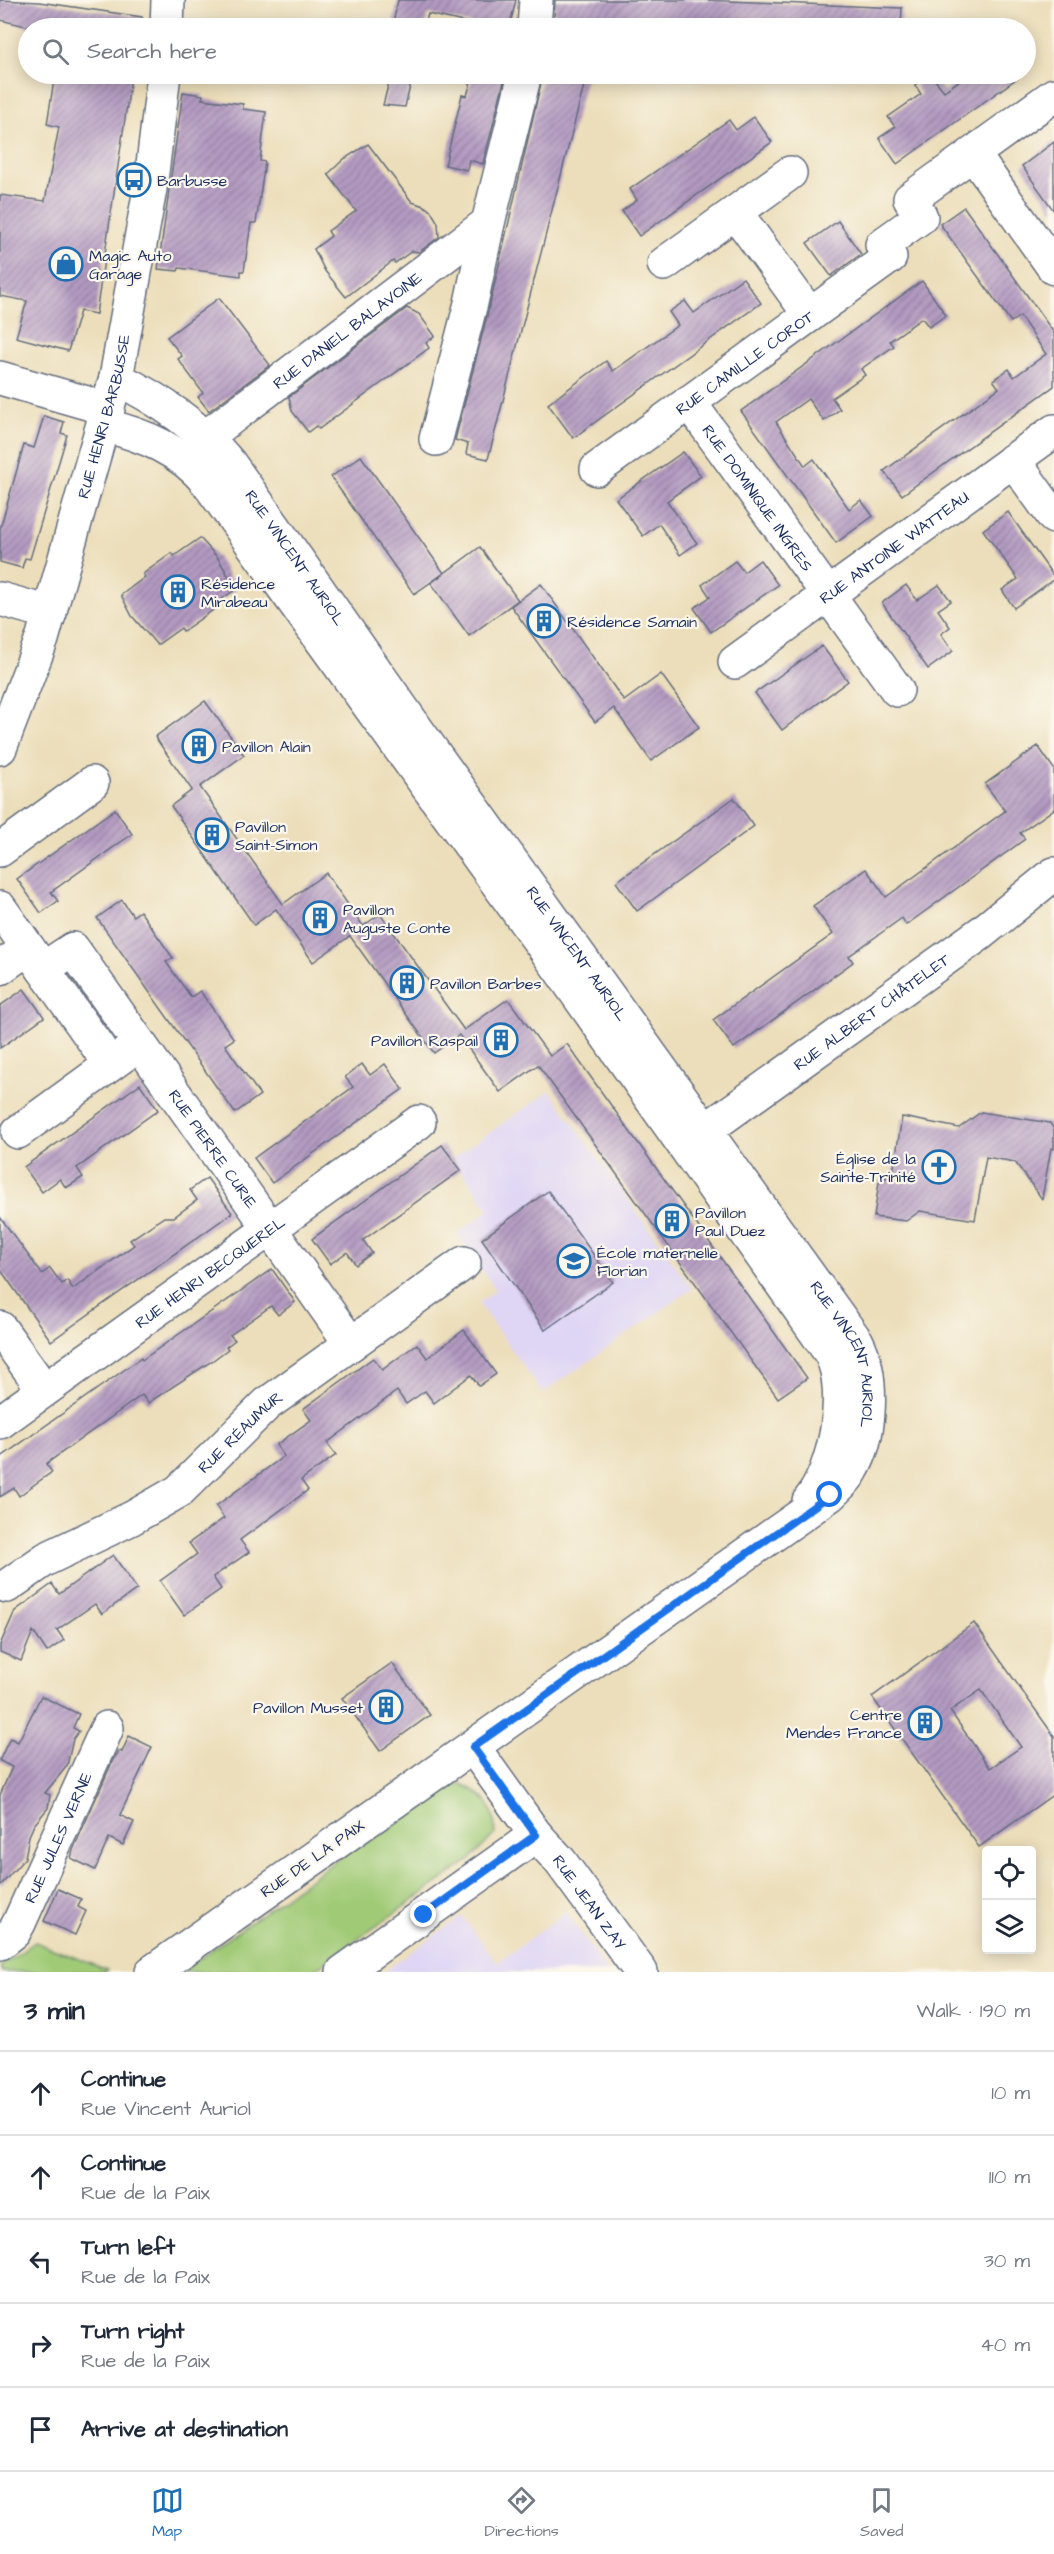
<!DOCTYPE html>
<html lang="en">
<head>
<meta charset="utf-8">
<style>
  :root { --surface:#fff; --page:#f2f2f3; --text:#1f2937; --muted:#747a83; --line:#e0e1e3; --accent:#1f6fb2 }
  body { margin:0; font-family:"Architects Daughter",sans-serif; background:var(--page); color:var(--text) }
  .controls { position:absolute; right:18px; bottom:18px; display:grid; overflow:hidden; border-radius:6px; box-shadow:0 3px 15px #0003 }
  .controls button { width:54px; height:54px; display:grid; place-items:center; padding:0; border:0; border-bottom:2px solid var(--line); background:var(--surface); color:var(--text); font:30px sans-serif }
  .stop { position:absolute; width:18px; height:18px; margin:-14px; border:4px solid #1a73e8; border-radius:50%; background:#fff }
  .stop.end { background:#1a73e8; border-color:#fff; box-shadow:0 2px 6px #0008 }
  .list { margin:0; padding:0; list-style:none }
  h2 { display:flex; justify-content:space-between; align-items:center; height:78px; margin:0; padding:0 24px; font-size:26px }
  h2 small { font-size:20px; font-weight:400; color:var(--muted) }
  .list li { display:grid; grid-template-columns:39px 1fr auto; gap:18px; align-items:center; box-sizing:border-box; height:84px; padding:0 24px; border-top:2px solid var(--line) }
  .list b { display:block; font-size:22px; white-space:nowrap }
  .list p { margin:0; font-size:20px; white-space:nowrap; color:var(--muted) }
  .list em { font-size:20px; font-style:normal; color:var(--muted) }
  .icon { flex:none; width:33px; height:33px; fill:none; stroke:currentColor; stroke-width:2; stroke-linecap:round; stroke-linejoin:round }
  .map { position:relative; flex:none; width:1054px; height:1972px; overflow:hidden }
  .search { position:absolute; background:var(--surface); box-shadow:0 3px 15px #0003; left:18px; right:18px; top:18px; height:66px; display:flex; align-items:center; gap:15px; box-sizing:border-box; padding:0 21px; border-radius:33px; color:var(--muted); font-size:22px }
  .sheet { height:498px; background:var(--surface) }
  nav { display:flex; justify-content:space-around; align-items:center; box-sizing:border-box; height:84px; border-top:2px solid var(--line); background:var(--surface); font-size:16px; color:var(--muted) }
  nav a { display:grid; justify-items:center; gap:3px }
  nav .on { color:var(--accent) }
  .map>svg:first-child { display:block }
  .built { fill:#dfd5f5 }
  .green { fill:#a0ca76; stroke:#5e7c6a; stroke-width:1.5 }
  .building { fill:url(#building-hatch); fill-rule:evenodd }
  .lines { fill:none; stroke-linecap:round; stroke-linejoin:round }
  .minor-casing { stroke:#646c7e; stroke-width:36 }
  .minor { stroke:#fff; stroke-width:33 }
  .route { stroke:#1a73e8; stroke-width:8 }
  .labels { text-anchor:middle; stroke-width:4.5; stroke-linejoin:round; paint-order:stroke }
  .poi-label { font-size:16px; fill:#1b2f5e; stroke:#fbf7ec; text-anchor:start }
  .street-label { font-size:16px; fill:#1b2f5e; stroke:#fbf7ec }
</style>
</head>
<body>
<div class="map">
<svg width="1054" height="1972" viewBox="0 0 1054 1972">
  <defs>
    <pattern id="building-hatch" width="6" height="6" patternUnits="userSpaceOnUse" patternTransform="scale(1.5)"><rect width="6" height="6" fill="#b39ac1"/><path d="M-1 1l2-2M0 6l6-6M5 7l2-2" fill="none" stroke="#917ea0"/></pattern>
  </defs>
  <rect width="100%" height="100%" fill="#fbf7ec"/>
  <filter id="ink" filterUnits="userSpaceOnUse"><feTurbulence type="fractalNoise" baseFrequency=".0167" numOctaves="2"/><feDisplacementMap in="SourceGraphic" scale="12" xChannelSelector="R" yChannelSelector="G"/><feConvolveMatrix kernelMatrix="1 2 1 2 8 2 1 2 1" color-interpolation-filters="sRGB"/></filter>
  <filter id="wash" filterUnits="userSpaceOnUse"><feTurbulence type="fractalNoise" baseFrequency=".008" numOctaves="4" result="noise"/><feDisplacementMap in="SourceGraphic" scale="24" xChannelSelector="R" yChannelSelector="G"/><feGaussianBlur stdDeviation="1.35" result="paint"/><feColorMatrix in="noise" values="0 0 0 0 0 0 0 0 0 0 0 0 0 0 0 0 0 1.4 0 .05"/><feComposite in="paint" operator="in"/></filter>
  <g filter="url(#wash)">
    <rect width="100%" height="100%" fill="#ecdeba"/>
    <!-- built -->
    <g class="built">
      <polygon points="550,1091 692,1289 543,1393 478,1303 496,1290 457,1234 489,1210 453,1158"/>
      <polygon points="566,1912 608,1972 383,1972 462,1916 497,1963"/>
    </g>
    <!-- green -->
    <g class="green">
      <path d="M462,1784C486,1796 495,1805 495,1834L470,1860L311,1972H181L424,1797L441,1788Z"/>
      <polygon points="35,1942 107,1970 106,1972 3,1972 0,1967"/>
    </g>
    <g id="blocks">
      <!-- building -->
      <g class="building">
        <polygon points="0,0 39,2 142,17 142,28 79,28 37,22 34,28 0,20"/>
        <polygon points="398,0 516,0 509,28 490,28 428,14 424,28 392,28"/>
        <polygon points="555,0 703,0 902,8 901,28 641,28 563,25 564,21 554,20"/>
        <polygon points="55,74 118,74 117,76 131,78 96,314 80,311 68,351 16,337 27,301 0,296 0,195 45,201 59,127 47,124"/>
        <polygon points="391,74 413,74 405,107 383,105"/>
        <polygon points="473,74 506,74 483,164 469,160 467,170 445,165 462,95 467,96"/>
        <polygon points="543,74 587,74 488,459 466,454 468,444 455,440 489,308"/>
        <polygon points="930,74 944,91 969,74 1023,74 897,164 879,138 895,127 888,117 921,94 915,85"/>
        <polygon points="183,92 203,95 202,99 243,104 243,109 266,112 260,161 265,162 256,223 251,223 244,271 241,271 241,276 179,268 178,271 158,269"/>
        <polygon points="754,117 772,142 639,236 622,211 637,200 630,189 729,120 736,130"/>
        <polygon points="1054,142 1054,211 1022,166"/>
        <polygon points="368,144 412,202 424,206 431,211 438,223 439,237 419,252 412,251 395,263 393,261 346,297 325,271 314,249 331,236 328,231 356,211 328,174 344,159"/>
        <polygon points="964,207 1054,333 1054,386 902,495 884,471 999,388 993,380 1009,369 1014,377 1046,354 1020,316 1011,322 940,224"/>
        <polygon points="838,221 861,254 831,276 807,243"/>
        <polygon points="743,278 761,303 573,438 548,404 606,361 613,371 678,325 669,312 685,301 694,313"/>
        <polygon points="922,281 946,315 929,327 922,318 890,341 894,346 861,369 865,375 832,398 840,409 824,421 808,399 776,422 805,466 814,459 849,509 861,500 873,516 836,543 741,411"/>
        <polygon points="219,298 270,365 209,411 198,397 203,393 178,359 182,356 167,337"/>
        <polygon points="407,308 419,314 435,336 426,343 429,348 319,429 316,426 308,432 292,411 289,397"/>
        <polygon points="44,416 64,422 61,433 67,435 30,559 25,558 22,568 0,562 0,529 24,445 34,448"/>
        <polygon points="683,452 701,476 667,501 697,543 680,555 659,524 643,536 616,499"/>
        <polygon points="361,456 444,573 414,594 331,477"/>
        <polygon points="1008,512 1054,577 1054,579 1014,608 1002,590 1018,579 983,530"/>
        <polygon points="200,538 218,558 236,589 211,607 213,610 183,631 181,628 157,645 132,616 121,595 145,577 143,574 172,553 174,556"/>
        <polygon points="480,547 518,600 469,636 431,583"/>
        <polygon points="760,560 778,585 711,632 694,608 710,597 702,585 735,561 744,572"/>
        <polygon points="541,584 624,701 661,674 699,727 651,761 614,708 595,722 511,606"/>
        <polygon points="906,585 917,600 939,585 951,601 938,610 950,627 941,634 953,651 928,669 882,603"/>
        <polygon points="822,646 848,681 782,730 755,693"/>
        <polygon points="205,701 244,755 200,787 283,904 326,873 363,926 380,914 464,1030 508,999 550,1056 567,1044 807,1378 778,1398 538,1065 500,1092 459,1035 434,1053 350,936 313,962 276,909 254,925 171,806 192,790 155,737"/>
        <polygon points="1038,746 1054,769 1054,809 1020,833 1025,839 906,925 902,918 849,956 853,962 734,1048 713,1020 833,934 813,906 866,869 886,897 1005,811 985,784"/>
        <polygon points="734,798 754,826 637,911 616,882"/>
        <polygon points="115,809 132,834 51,892 58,901 41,913 17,879"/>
        <polygon points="122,900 133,916 140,911 173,958 166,962 191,997 200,991 234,1039 225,1045 260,1095 235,1113 97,918"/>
        <polygon points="24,989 44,1017 0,1048 0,1006"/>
        <polygon points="362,1064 370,1075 385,1064 403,1089 272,1183 254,1158 353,1087 345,1077"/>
        <polygon points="140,1084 158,1110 77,1168 83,1177 66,1188 60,1179 42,1192 24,1167"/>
        <polygon points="981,1112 1050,1123 1054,1129 1054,1149 1051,1148 1042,1199 1015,1162 986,1157 975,1220 920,1211 906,1221 874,1217 879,1182 893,1173 902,1117 959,1128"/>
        <polygon points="442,1145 461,1170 363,1240 372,1253 356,1265 347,1252 330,1264 312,1239"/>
        <polygon points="207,1178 232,1213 51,1341 0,1269 0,1217 42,1274 50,1268 62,1284 67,1280 73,1289 134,1245 130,1240 164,1217 174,1217 197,1200 190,1190"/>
        <polygon points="548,1191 613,1282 545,1330 482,1239"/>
        <polygon points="272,1269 295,1302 278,1315 271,1306 230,1335 235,1340 226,1347 228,1349 212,1361 148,1403 142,1395 46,1464 52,1472 35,1484 19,1496 14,1488 0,1497 0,1458 141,1358 142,1360"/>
        <polygon points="464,1330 496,1374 479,1386 471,1375 434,1403 425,1391 406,1404 397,1391 327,1443 336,1455 301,1480 308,1490 240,1540 249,1552 213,1577 221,1589 184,1615 160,1581 197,1554 189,1543 224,1518 216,1506 284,1456 276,1445 311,1420 303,1409 373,1358 382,1370 417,1344 427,1358"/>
        <polygon points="113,1555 137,1589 102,1614 95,1604 57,1630 64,1640 47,1652 33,1631 21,1661 0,1652 0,1645 15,1611 52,1584 59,1594"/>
        <path d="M974,1623L1054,1736V1794L979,1847L872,1697ZM981,1690L1021,1747L990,1768L950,1711Z"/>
        <polygon points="392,1663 430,1715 380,1751 342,1698"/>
        <polygon points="41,1696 79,1714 73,1728 79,1731 73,1739 67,1766 45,1793 50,1795 48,1808 34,1825 29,1836 25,1858 0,1886 0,1795 12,1767 0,1761 0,1759 10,1738 18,1742"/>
        <polygon points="129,1736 152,1747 120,1815 134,1822 123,1845 109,1838 95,1870 71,1858 73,1850 113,1760 119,1751 122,1752"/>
        <polygon points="58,1889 81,1899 78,1907 86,1911 75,1935 44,1921"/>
      </g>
    </g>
  </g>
  <g filter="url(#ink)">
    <use href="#blocks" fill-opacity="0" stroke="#646c7e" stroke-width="1.5"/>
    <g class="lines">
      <!-- minor casing -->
      <g class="minor-casing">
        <g id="minor">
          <polyline points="167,28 168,0"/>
          <polyline points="534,28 536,0"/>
          <polyline points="973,154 1054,268"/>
          <polyline points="736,213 810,315"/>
          <polyline points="664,264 790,173"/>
          <polyline points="0,378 108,409"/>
          <path id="s1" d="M116,378C160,400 199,426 230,464L418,731L857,1342C874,1375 872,1437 852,1470C847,1480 838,1487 830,1495L152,1972"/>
          <path id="s2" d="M689,402L897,690"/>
          <path d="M103,425C144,435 181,450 208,483L563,974L831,1354C850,1391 835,1470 809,1501"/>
          <path id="s3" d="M206,437L488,223"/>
          <polyline points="436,439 471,303 488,223 525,74"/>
          <polyline points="1013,460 1054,517"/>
          <path id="s4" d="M597,469L890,257L882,245L921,217L910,199L1054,95"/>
          <polyline points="0,599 50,613"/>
          <path id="s5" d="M735,662L1054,431"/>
          <path id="s6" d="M0,748L42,639L116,378L150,189L164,74"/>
          <polyline points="0,850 92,783"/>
          <polyline points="0,908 110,1064"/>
          <polyline points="0,968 28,948"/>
          <path id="s7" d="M43,969L73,949L351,1344"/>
          <polyline points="18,1132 128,1052"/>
          <path id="s8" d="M689,1142L981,933L1054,874"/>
          <polyline points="0,1328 44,1390"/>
          <path id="s9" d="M0,1422L419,1122"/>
          <path id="s10" d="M7,1586L46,1559L132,1518L179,1491L267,1404L464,1263"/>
          <path id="s11" d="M536,1835L560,1861L641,1972"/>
          <path id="s12" d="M0,1943L14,1932L19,1923L107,1728"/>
          <polyline points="343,1972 536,1835 473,1747"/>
        </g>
      </g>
      <!-- minor -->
      <use href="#minor" class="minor"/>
    </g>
  </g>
  <g class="lines" filter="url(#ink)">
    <!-- route -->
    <polyline class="route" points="424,1915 536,1835 473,1747 830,1495"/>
  </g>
  <!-- icons -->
  <defs>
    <g id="bus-ring" transform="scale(1.725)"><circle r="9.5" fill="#fbf7ec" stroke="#1f6fb2" stroke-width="1.5"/><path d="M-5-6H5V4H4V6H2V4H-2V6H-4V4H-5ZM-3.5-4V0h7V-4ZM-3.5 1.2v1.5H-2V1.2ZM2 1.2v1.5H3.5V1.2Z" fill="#1f6fb2"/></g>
    <g id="shop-ring" transform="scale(1.725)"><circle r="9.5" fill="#fbf7ec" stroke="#1f6fb2" stroke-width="1.5"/><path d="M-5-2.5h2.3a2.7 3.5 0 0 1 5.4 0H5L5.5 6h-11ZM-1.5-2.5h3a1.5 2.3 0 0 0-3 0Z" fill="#1f6fb2"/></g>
    <g id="building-ring" transform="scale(1.725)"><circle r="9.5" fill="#fbf7ec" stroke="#1f6fb2" stroke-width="1.5"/><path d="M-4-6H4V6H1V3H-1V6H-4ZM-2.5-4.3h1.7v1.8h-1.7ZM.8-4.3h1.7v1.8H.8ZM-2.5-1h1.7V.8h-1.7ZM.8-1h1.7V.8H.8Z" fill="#1f6fb2"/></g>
    <g id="church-ring" transform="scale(1.725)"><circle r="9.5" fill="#fbf7ec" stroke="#1f6fb2" stroke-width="1.5"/><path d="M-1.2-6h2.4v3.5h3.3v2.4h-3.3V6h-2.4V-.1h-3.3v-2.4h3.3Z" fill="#1f6fb2"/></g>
    <g id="school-ring" transform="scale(1.725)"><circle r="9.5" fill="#fbf7ec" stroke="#1f6fb2" stroke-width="1.5"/><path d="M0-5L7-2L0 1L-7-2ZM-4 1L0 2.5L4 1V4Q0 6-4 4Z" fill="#1f6fb2"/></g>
  </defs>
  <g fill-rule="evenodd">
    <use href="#bus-ring" x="134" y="180"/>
    <use href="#shop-ring" x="66" y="264"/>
    <use href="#building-ring" x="178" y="592"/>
    <use href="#building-ring" x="544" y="621"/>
    <use href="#building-ring" x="199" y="746"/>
    <use href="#building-ring" x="212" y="835"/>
    <use href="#building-ring" x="320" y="918"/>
    <use href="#building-ring" x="407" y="983"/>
    <use href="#building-ring" x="501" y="1040"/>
    <use href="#church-ring" x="939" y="1167"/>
    <use href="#building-ring" x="672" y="1221"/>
    <use href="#school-ring" x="574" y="1261"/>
    <use href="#building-ring" x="386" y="1707"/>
    <use href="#building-ring" x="925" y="1723"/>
  </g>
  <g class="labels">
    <!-- poi labels -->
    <g class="poi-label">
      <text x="157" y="186">Barbusse</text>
      <text x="89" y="261">Magic Auto<tspan x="89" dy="18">Garage</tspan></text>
      <text x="201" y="589">Résidence<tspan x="201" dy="18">Mirabeau</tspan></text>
      <text x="567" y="627">Résidence Samain</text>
      <text x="222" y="752">Pavillon Alain</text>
      <text x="235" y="832">Pavillon<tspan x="235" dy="18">Saint-Simon</tspan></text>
      <text x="343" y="915">Pavillon<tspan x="343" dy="18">Auguste Conte</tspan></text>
      <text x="430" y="989">Pavillon Barbes</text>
      <text x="478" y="1046" text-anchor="end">Pavillon Raspail</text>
      <text x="916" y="1164" text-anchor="end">Église de la<tspan x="916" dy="18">Sainte-Trinité</tspan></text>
      <text x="695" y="1218">Pavillon<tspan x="695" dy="18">Paul Duez</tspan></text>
      <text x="597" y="1258">École maternelle<tspan x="597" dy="18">Florian</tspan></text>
      <text x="363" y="1713" text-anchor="end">Pavillon Musset</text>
      <text x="902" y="1720" text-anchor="end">Centre<tspan x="902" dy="18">Mendes France</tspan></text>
    </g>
    <!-- street labels -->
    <g class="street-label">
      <text dy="6" stroke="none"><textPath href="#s3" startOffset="177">RUE DANIEL BALAVOINE</textPath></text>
      <text dy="6" stroke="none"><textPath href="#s4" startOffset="182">RUE CAMILLE COROT</textPath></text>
      <text dy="6" stroke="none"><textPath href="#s6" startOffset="348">RUE HENRI BARBUSSE</textPath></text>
      <text dy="6" stroke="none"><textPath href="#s2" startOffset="118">RUE DOMINIQUE INGRES</textPath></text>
      <text dy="6" stroke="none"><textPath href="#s5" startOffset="196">RUE ANTOINE WATTEAU</textPath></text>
      <text dy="6" stroke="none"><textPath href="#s1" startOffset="258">RUE VINCENT AURIOL</textPath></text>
      <text dy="6" stroke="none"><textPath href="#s1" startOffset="744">RUE VINCENT AURIOL</textPath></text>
      <text dy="6" stroke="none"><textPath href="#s8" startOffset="224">RUE ALBERT CHÂTELET</textPath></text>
      <text dy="6" stroke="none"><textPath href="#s7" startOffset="280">RUE PIERRE CURIE</textPath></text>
      <text dy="6" stroke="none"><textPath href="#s9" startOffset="258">RUE HENRI BECQUEREL</textPath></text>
      <text dy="6" stroke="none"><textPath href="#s1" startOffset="1230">RUE VINCENT AURIOL</textPath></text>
      <text dy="6" stroke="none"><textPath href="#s10" startOffset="282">RUE RÉAUMUR</textPath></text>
      <text dy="6" stroke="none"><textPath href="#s12" startOffset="122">RUE JULES VERNE</textPath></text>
      <text transform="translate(312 1858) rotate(-35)" y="6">RUE DE LA PAIX</text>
      <text dy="6" stroke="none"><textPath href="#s11" startOffset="86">RUE JEAN ZAY</textPath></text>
    </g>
  </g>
</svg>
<div class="controls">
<button><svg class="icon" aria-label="locate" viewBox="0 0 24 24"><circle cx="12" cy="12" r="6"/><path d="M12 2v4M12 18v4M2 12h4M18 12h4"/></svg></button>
<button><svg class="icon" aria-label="layers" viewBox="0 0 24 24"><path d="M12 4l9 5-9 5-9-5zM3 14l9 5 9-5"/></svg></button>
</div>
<div class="stop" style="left:830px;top:1495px"></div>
<div class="stop end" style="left:424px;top:1915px"></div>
<div class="search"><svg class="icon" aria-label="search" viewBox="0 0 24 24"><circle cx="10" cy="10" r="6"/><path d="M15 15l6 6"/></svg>Search here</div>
</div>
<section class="sheet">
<h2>3 min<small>Walk · 190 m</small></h2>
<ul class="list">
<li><svg class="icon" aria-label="ahead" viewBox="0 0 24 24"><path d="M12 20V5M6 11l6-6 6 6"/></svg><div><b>Continue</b><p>Rue Vincent Auriol</p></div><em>10 m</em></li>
<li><svg class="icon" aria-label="ahead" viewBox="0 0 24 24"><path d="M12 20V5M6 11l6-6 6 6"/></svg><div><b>Continue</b><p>Rue de la Paix</p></div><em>110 m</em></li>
<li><svg class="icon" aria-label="left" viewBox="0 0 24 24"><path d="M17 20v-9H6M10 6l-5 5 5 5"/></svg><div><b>Turn left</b><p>Rue de la Paix</p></div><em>30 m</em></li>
<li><svg class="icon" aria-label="right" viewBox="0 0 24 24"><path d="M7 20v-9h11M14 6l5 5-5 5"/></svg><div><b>Turn right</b><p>Rue de la Paix</p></div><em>40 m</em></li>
<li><svg class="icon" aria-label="arrive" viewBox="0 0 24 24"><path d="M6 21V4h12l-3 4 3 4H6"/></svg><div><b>Arrive at destination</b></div></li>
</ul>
</section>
<nav>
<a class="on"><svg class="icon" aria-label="map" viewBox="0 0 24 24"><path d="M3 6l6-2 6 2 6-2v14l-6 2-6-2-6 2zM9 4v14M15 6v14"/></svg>Map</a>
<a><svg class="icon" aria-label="directions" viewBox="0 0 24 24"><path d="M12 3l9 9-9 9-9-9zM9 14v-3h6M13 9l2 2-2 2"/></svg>Directions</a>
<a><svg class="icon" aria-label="saved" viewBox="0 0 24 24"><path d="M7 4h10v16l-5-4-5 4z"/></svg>Saved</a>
</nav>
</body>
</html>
